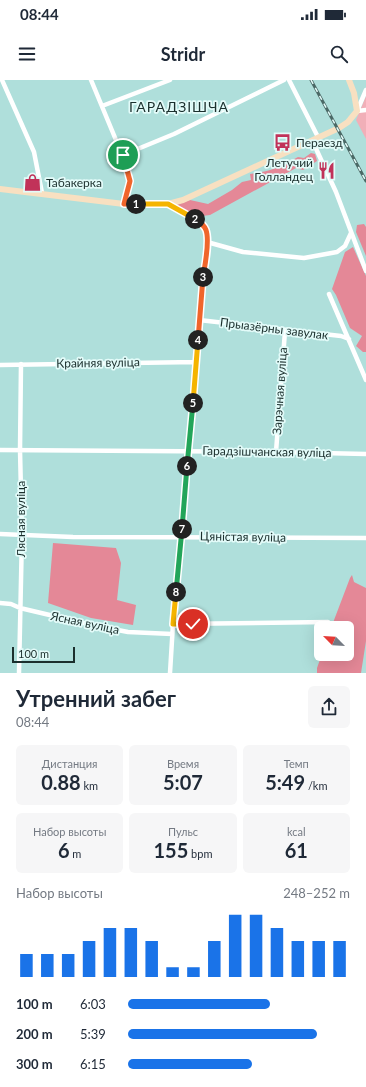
<!DOCTYPE html>
<html lang="ru">
<meta charset="utf-8">
<style>
:root{--surface:#fff;--page:#f6f6f7;--text:#1f2937;--muted:#747a83;--accent:#1a73e8}
body{margin:0;font-family:Lato,sans-serif;background:var(--page);color:var(--text);height:100vh;display:flex;flex-direction:column;font-size:15px;white-space:nowrap}
*{box-sizing:border-box;margin:0}
p{font-size:13px;color:var(--muted)}
.icon{flex:none;width:22px;height:22px;fill:none;stroke:currentColor;stroke-width:2;stroke-linecap:round;stroke-linejoin:round}
.map{position:relative;height:593px;overflow:hidden}
.details{display:flex;flex-direction:column;background:var(--surface);flex:1}
.details>*{flex:none}
.needle{width:26px;rotate:294deg}
.buttons{position:absolute;left:314px;top:541px;display:grid;gap:8px}
.buttons a{display:grid;place-items:center;width:40px;height:40px;border-radius:6px;background:var(--surface);box-shadow:0 4px 16px #0002;font-size:20px}
.scale{position:absolute;left:12px;bottom:10px;width:63px;box-sizing:border-box;padding-left:4px;border:2px solid #1b2f2d;border-top:0;font-size:11px;line-height:14px;white-space:nowrap;color:#1b2f2d;-webkit-text-stroke:3px #e3fbf9;paint-order:stroke}
.pin{position:absolute;display:grid;place-items:center;width:34px;height:34px;color:#fff;margin:-17px;border:2px solid #fff;border-radius:50%;box-shadow:0 1px 4px #0007}
.km{position:absolute;width:20px;height:20px;margin:-10px;border-radius:50%;background:#222;color:#fff;font-size:11px;line-height:20px;text-align:center}
.round{display:grid;place-items:center;flex:none;width:42px;height:42px;border-radius:6px;background:var(--page)}
.head{display:flex;align-items:center;justify-content:space-between;height:68px;padding:0 16px}
h1{font-size:22px;font-weight:700;line-height:30px}
.stats{display:grid;grid-template-columns:repeat(3,1fr);gap:6px;height:68px;padding:4px 16px}
.stats div{display:grid;align-content:center;border-radius:6px;background:var(--page);text-align:center}
.stats b{font-size:20px;font-weight:700}
.stats small{font-size:11px;font-weight:400}
.stats p{font-size:11px}
.chart{height:112px;padding:8px 16px}
.chart p{display:flex;justify-content:space-between}
.chart svg{width:100%;height:72px;margin-top:4px;stroke:var(--accent);stroke-width:6}
ul{padding:0 16px;list-style:none;font-size:13px}
li{display:grid;grid-template-columns:64px 48px 1fr;align-items:center;height:30px}
li i{height:10px;border-radius:5px;background:var(--accent)}
.status{display:flex;justify-content:space-between;align-items:center;height:28px;padding:0 20px;background:var(--surface);direction:ltr}
.status svg{height:11px;fill:currentColor}
header{display:flex;justify-content:space-between;align-items:center;height:52px;padding:0 16px;background:var(--surface);font-size:18px;font-weight:700}
.map>svg:first-child{display:block}
</style>
<div class="status"><b>08:44</b><svg viewBox="0 0 49 12"><path d="M0 12V9h3v3zM5 12V6h3v6zM10 12V3h3v9zM15 12V0h3v12zM26 1h20v11H26zM47 4h2v5h-2z"/></svg></div>
<header><svg class="icon" aria-label="menu" viewBox="0 0 24 24"><path d="M4 6h16M4 12h16M4 18h16"/></svg>Stridr<svg class="icon" aria-label="search" viewBox="0 0 24 24"><circle cx="10" cy="10" r="6"/><path d="M15 15l6 6"/></svg></header>
<div class="map">
<svg width="366" height="593" viewBox="0 0 366 593">
<rect width="100%" height="100%" fill="#afdfdb"/>
<path fill="#f1afb8" d="M366 16V59L356 40Z"/>
<path fill="#e48897" d="M311 73 315 74 317 81 303 90 296 88 210 135 202 136 199 133 194 132 192 134 176 125 190 120 208 124 232 110 242 102 251 100 250 94C272 91 280 87 298 77L304 78Z
M364 144 366 147V176L356 152 357 145Z
M353 167 366 196V272H363L356 266 362 256 350 248 336 215 332 209 345 172Z
M53 463 116 468 121 483 117 520 136 525 133 545 91 538 48 523Z
M352 495 354 502 366 508V561L361 593H317V588L322 574H347V548H331L350 498Z"/>
<g fill="none" stroke-linecap="round" stroke-linejoin="round">
<path stroke="#fff" stroke-width="4.5" d="M2 0 34 72 42 113
M91 0 128 89 130 101 124 124
M289 0 318 57
M366 10 357 31 366 30
M102 26 170 0
M312 60 336 112 366 191
M123 75 174 54 284 0
M168 124C183 132 205 138 207 157L173 544 170 593
M207 162 243 172 304 178 337 172 345 166 351 153
M329 214 366 300
M199 240 341 256 349 259
M0 285 196 282
M0 370 276 372 366 374
M276 372 285 251
M0 454 73 457 366 458
M0 523 11 524 20 528 92 545 128 552 172 554
M173 544 328 542
M19 593 22 454 20 370 21 284"/>
<path stroke="#f8e0c1" stroke-width="6" d="M0 109 124 124H168L183 120 339 48 348 42 357 31 354 13 349 0"/>
<defs>
<path id="rail" d="M311 0 366 101"/>
</defs>
<use href="#rail" stroke="#4b6966" stroke-width="3"/>
<use href="#rail" stroke="#e3fbf9" stroke-width="1.5" stroke-dasharray="4.5" stroke-linecap="butt"/>
</g>
<g fill="none" stroke-linecap="round" stroke-linejoin="round">
<defs>
<path id="split-1" d="M123 75 130 101 124 124H136"/>
<path id="split-2" d="M136 124H168L195 139"/>
<path id="split-3" d="M195 139C200 142 204 145 206 150 210 161 205 185 203 197"/>
<path id="split-4" d="M198 260 203 197"/>
<path id="split-5" d="M193 323 198 260"/>
<path id="split-6" d="M187 386 193 323"/>
<path id="split-7" d="M182 449 187 386"/>
<path id="split-8" d="M176 512 182 449"/>
<path id="split-9" d="M176 512 173 544H193"/>
</defs>
<use href="#split-1" stroke="#fff" stroke-width="8"/>
<use href="#split-2" stroke="#fff" stroke-width="8"/>
<use href="#split-3" stroke="#fff" stroke-width="8"/>
<use href="#split-4" stroke="#fff" stroke-width="8"/>
<use href="#split-5" stroke="#fff" stroke-width="8"/>
<use href="#split-6" stroke="#fff" stroke-width="8"/>
<use href="#split-7" stroke="#fff" stroke-width="8"/>
<use href="#split-8" stroke="#fff" stroke-width="8"/>
<use href="#split-9" stroke="#fff" stroke-width="8"/>
<use href="#split-1" stroke="#f0652b" stroke-width="5"/>
<use href="#split-2" stroke="#f5b400" stroke-width="5"/>
<use href="#split-3" stroke="#f0652b" stroke-width="5"/>
<use href="#split-4" stroke="#f0652b" stroke-width="5"/>
<use href="#split-5" stroke="#f5b400" stroke-width="5"/>
<use href="#split-6" stroke="#22a559" stroke-width="5"/>
<use href="#split-7" stroke="#22a559" stroke-width="5"/>
<use href="#split-8" stroke="#22a559" stroke-width="5"/>
<use href="#split-9" stroke="#f5b400" stroke-width="5"/>
</g>
<defs>
<symbol id="bus-bare" viewBox="-9 -9 18 18"><path d="M-5-6H5V4H4V6H2V4H-2V6H-4V4H-5ZM-3.5-4V0h7V-4ZM-3.5 1.2v1.5H-2V1.2ZM2 1.2v1.5H3.5V1.2Z" fill="#c13259" stroke="#e3fbf9" stroke-width="2.5" paint-order="stroke"/></symbol>
<symbol id="restaurant-bare" viewBox="-9 -9 18 18"><path d="M-5-6h1v4h1v-4h1v4h1v-4h1v5L-1.5 .5V6h-2V.5L-5-1ZM5-6V6H3V1.5H1.5Q1.5-4 5-6Z" fill="#c13259" stroke="#e3fbf9" stroke-width="2.5" paint-order="stroke"/></symbol>
<symbol id="shop-bare" viewBox="-9 -9 18 18"><path d="M-5-2.5h2.3a2.7 3.5 0 0 1 5.4 0H5L5.5 6h-11ZM-1.5-2.5h3a1.5 2.3 0 0 0-3 0Z" fill="#c13259" stroke="#e3fbf9" stroke-width="2.5" paint-order="stroke"/></symbol>
</defs>
<g fill-rule="evenodd">
<use href="#bus-bare" x="270" y="50" width="25" height="25"/>
<use href="#restaurant-bare" x="314" y="78" width="25" height="25"/>
<use href="#shop-bare" x="20" y="90" width="25" height="25"/>
</g>
<g text-anchor="middle" stroke-width="3.5" stroke-linejoin="round" paint-order="stroke">
<g font-size="12" fill="#1b2f2d" stroke="#e3fbf9" text-anchor="start">
<text x="296" y="67">Пераезд</text>
<text x="313" y="87" text-anchor="end">Летучий<tspan x="313" dy="14">Голландец</tspan></text>
<text x="46" y="107">Табакерка</text>
</g>
<g font-size="12" fill="#1b2f2d" stroke="#e3fbf9">
<text transform="translate(274 249) rotate(7)" y="4">Прыазёрны завулак</text>
<text transform="translate(98 283) rotate(-1)" y="4">Крайняя вуліца</text>
<text transform="translate(280 311) rotate(-86)" y="4">Зарэчная вуліца</text>
<text transform="translate(267 372) rotate(1)" y="4">Гарадзішчанская вуліца</text>
<text transform="translate(21 439) rotate(-90)" y="4">Лясная вуліца</text>
<text transform="translate(243 457) rotate(1)" y="4">Цяністая вуліца</text>
<text transform="translate(85 543) rotate(12)" y="4">Ясная вуліца</text>
</g>
<g font-size="14" letter-spacing="1" fill="#1b2f2d" stroke="#e3fbf9">
<text x="179" y="32">ГАРАДЗІШЧА</text>
</g>
</g>
</svg>
<div class="buttons">
<a><svg class="needle" viewBox="-14 -14 28 28"><path d="M0-13l5 13h-10z" fill="#e53935"/><path d="M0 13l5-13h-10z" fill="#747a83"/></svg></a>
</div>
<div class="scale">100 m</div>
<div class="pin" style="left:123px;top:75px;background:#1e9e55"><svg class="icon" aria-label="arrive" viewBox="0 0 24 24"><path d="M6 21V4h12l-3 4 3 4H6"/></svg></div>
<div class="pin" style="left:193px;top:544px;background:#d93025"><svg class="icon" aria-label="check" viewBox="0 0 24 24"><path d="M5 12l5 5 9-10"/></svg></div>
<b class="km" style="left:136px;top:124px">1</b>
<b class="km" style="left:195px;top:139px">2</b>
<b class="km" style="left:203px;top:197px">3</b>
<b class="km" style="left:198px;top:260px">4</b>
<b class="km" style="left:193px;top:323px">5</b>
<b class="km" style="left:187px;top:386px">6</b>
<b class="km" style="left:182px;top:449px">7</b>
<b class="km" style="left:176px;top:512px">8</b>
</div>
<section class="details">
<div class="head"><div><h1>Утренний забег</h1><p>08:44</p></div><a class="round"><svg class="icon" aria-label="share" viewBox="0 0 24 24"><path d="M12 15V3M7 8l5-5 5 5M5 13v7h14v-7"/></svg></a></div>
<div class="stats">
<div><p>Дистанция</p><b>0.88<small> km</small></b></div>
<div><p>Время</p><b>5:07</b></div>
<div><p>Темп</p><b>5:49<small> /km</small></b></div>
</div>
<div class="stats">
<div><p>Набор высоты</p><b>6<small> m</small></b></div>
<div><p>Пульс</p><b>155<small> bpm</small></b></div>
<div><p>kcal</p><b>61</b></div>
</div>
<div class="chart"><p><span>Набор высоты</span>248–252 m</p>
<svg viewBox="0 0 160 44" preserveAspectRatio="none"><path d="M5 44V30M15 44V30M25 44V30M35 44V22M45 44V14M55 44V14M65 44V22M75 44V38M85 44V38M95 44V22M105 44V6M115 44V6M125 44V14M135 44V22M145 44V22M155 44V22"/></svg>
</div>
<ul>
<li><b>100 m</b>6:03<i style="width:64%"></i></li>
<li><b>200 m</b>5:39<i style="width:85%"></i></li>
<li><b>300 m</b>6:15<i style="width:56%"></i></li>
</ul>
</section>
